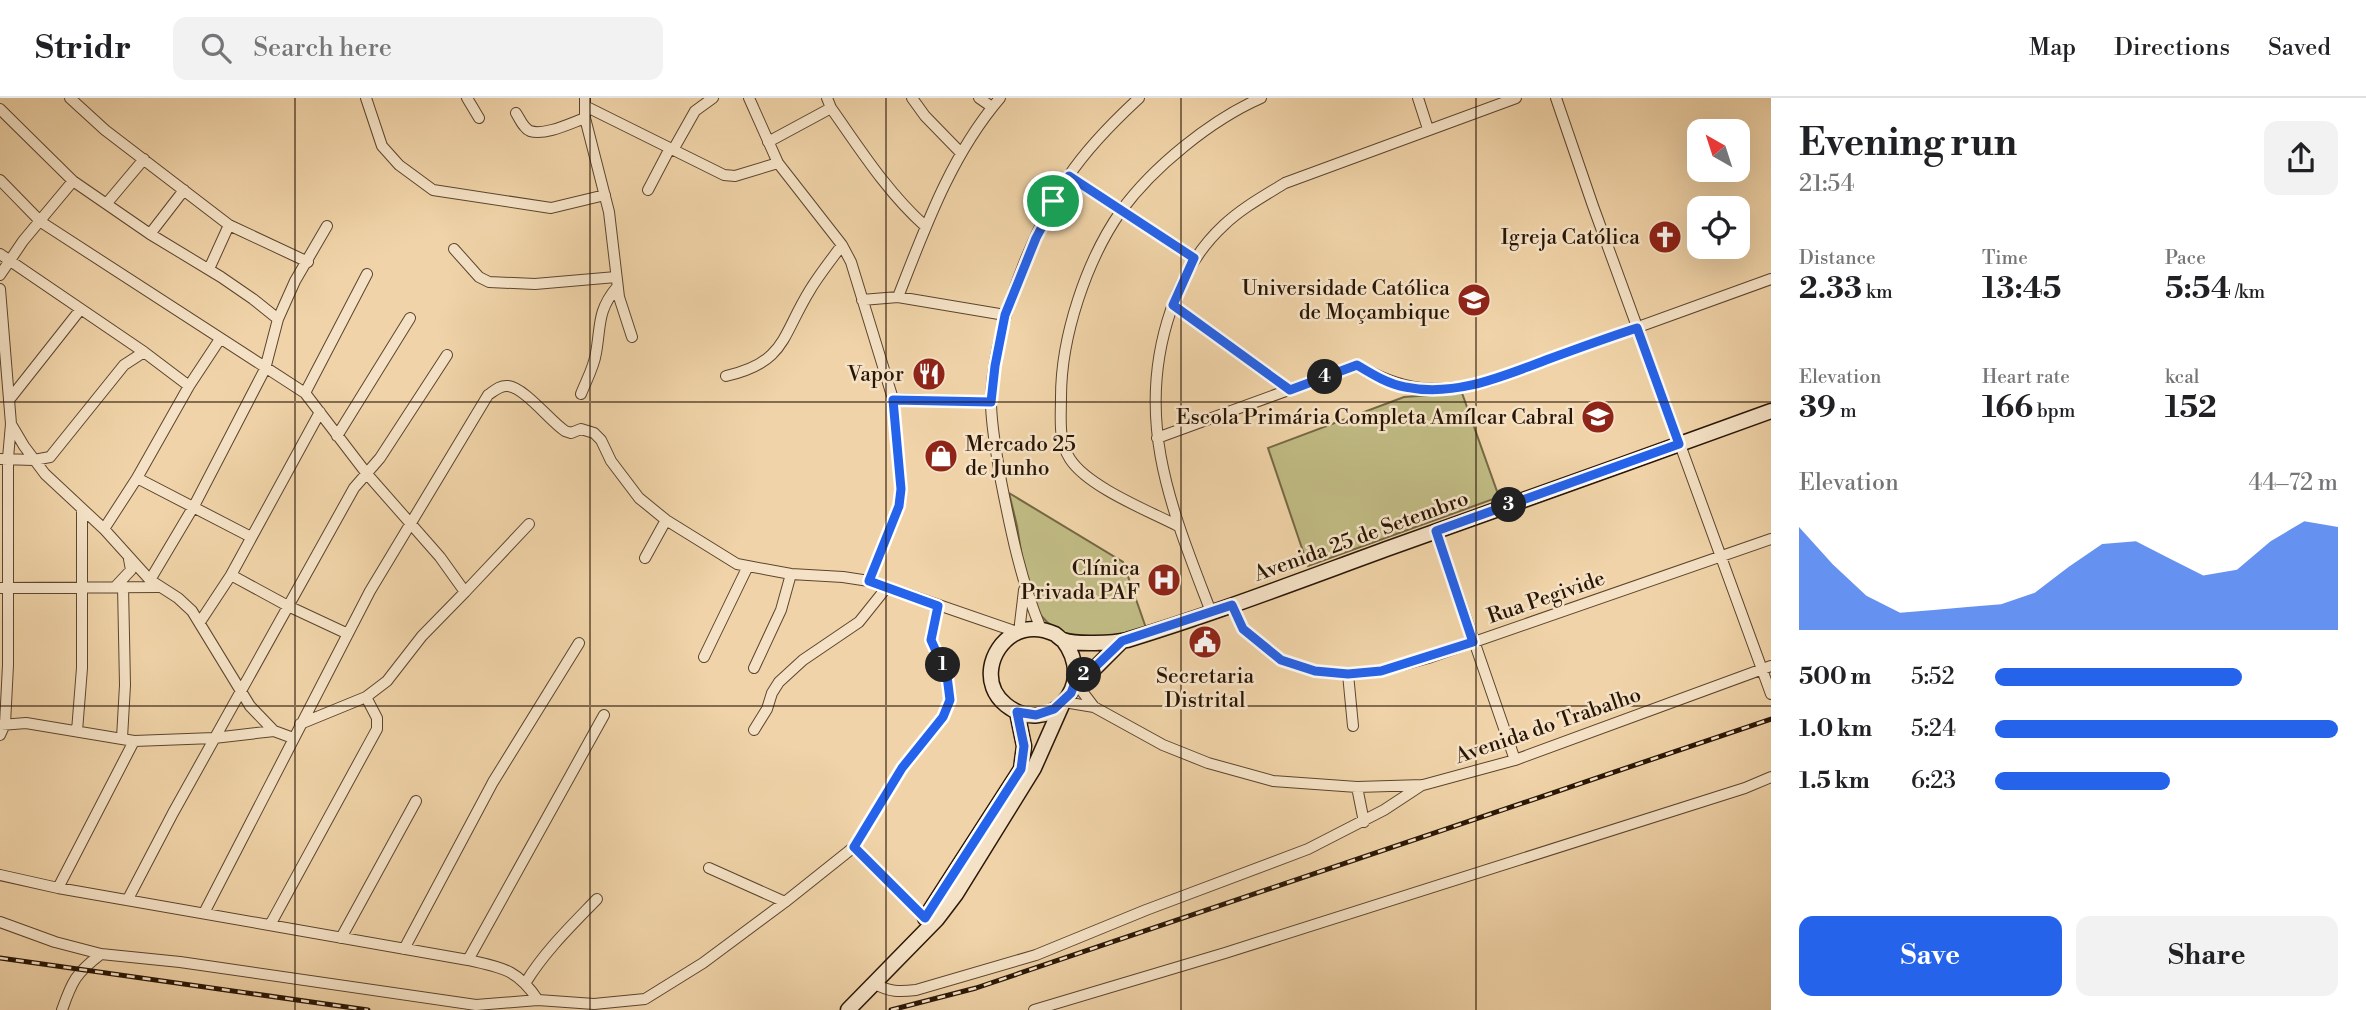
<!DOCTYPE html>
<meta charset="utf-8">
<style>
:root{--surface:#fff;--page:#f2f2f2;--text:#202124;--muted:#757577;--line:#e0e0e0;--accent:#2563eb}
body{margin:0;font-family:"Libre Bodoni",serif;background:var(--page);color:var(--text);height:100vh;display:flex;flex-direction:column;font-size:26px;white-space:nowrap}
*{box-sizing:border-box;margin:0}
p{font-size:23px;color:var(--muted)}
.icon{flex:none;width:38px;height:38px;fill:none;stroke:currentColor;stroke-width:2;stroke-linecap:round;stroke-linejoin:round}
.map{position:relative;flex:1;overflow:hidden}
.details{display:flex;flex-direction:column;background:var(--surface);width:595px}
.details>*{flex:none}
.needle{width:46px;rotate:321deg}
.tools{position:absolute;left:1687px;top:21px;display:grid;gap:14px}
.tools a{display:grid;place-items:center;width:63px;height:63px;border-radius:14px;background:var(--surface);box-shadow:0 7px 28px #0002;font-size:35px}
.pin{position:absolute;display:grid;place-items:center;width:60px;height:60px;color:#fff;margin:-30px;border:4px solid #fff;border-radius:50%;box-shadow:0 2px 7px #0007}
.km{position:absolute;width:35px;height:35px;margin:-18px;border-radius:50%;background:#222;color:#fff;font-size:19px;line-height:35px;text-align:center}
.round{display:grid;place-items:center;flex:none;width:74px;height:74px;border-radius:14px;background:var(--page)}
.summary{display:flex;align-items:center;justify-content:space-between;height:119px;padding:0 28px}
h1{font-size:38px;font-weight:700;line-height:52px}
.stats{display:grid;grid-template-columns:repeat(3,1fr);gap:10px;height:119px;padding:7px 28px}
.stats div{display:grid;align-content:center}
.stats b{font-size:30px;font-weight:700}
.stats small{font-size:19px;font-weight:400}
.stats p{font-size:19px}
.chart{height:196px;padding:14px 28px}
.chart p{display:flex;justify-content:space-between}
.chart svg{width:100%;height:126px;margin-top:7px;fill:var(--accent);opacity:.7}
.primary-button{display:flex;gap:14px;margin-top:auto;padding:14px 28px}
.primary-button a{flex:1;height:80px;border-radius:14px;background:var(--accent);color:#fff;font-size:28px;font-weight:700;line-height:80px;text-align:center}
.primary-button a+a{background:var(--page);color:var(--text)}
ul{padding:0 28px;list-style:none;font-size:23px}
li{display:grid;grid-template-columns:112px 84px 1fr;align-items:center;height:52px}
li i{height:18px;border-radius:9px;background:var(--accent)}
header{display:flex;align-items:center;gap:42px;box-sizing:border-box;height:98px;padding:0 35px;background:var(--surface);border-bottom:2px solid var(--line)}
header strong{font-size:33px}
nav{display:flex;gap:38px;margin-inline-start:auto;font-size:24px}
.search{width:490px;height:63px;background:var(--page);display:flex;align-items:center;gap:18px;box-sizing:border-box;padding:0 24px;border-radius:14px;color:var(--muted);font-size:26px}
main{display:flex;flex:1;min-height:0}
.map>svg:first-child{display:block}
</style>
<header>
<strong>Stridr</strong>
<div class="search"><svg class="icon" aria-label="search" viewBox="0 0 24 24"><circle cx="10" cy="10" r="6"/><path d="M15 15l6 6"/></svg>Search here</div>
<nav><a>Map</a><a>Directions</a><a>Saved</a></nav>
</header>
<main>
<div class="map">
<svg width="1771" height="912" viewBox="0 0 1771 912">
<rect width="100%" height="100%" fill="#f0d3a8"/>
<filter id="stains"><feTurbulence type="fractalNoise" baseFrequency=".00286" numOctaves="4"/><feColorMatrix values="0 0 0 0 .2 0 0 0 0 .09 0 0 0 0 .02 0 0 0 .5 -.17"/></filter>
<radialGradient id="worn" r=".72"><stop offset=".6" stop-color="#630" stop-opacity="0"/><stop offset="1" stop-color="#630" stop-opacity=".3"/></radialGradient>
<path fill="#c0ba83" stroke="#746844" stroke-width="2" d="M1462 295 1499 399 1308 468 1268 350 1404 299Z
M1009 395 1123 464 1146 530 1100 543 1066 537 1047 524 1033 509 1028 498 1017 428Z"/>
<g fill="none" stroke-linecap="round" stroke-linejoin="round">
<defs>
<path id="street" d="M70 0 105 32 229 127 308 164
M366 0 382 48 399 67 433 92 551 110 605 97
M467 0 479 20
M585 0V20L609 114 619 199 632 239
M749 0 778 65 842 147 851 164 893 301 991 304
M827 0 831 10C860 51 887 94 925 128
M912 0 925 18 961 55
M979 0 992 9
M1418 0 1428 31
M1556 0 1593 108 1771 596
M585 8 724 77 735 78 778 65
M0 11 73 83 150 136 221 179 253 201 278 221 265 271 194 408 150 482
M516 15C520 21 523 30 530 33 545 38 571 25 585 20
M768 44 831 10
M673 52 695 13 713 0
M1069 78 1194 160
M0 82 41 124 305 295 367 376 440 459 465 494 422 538 387 583 366 599 300 626
M648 92 670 50
M107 105 144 61
M150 136 184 92
M454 151 479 179 489 184 535 186 616 179
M0 156 144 254
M209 171 229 127
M0 177 23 143 73 83
M0 191 11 326 24 348 45 376 104 431 150 482 178 500 192 513 250 608 274 633 293 640
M898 199C925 130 951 57 1000 0
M862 202 898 199 1005 217
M1173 207 1291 292
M278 221 295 183 327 128
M726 278C786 264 781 239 810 192 819 177 831 162 842 147
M189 288 220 241
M305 295 367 176
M581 296C586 283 594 269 596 255 601 227 597 213 617 189
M9 302 80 212
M337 338 410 220
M1157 340 1357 267C1405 294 1435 296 1489 283L1771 181
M0 361 34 362 50 359 124 267 144 254 189 288 137 380 104 431
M137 380 251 439
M1178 428C1149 413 1088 389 1070 361 1058 343 1061 320 1061 299 1061 239 1086 163 1121 113 1153 69 1211 22 1261 0
M1436 433 1515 662
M645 460 666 422
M231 477 288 508 348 536
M869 483 899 408 901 391 893 301
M116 488 131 472 129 461
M1 490 158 489
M465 494 529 426
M1232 507 1243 531 1281 562 1315 573 1348 576 1381 573 1428 560 1771 441
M1211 514C1172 412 1133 322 1171 212 1182 179 1198 151 1224 127 1242 110 1264 98 1285 85L1516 0
M200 524 231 477 320 314
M1041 531C1021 483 1011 434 1001 383 997 357 991 330 991 303 992 236 1031 135 1068 79 1088 49 1113 24 1139 0
M1019 534 1024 492
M704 559 748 468
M754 570 781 512 791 476
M1348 576 1353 628
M1075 584 1094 609
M1064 604 1094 609 1163 647 1208 665 1273 683 1357 689 1423 687 1515 662 1771 568
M1 627 26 625 134 643 214 640 274 633
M754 632 767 611 772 595 779 584 803 562 859 524 887 489
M77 633 82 570V412
M0 637 5 626 8 567V360L11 326
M122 640 125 587 123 488
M1357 689 1364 724
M854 749 925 820
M709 770 785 804
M0 777 58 790 468 862C503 870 517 871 538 902L594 906 645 901 703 865 785 804 854 749 902 670 943 619 950 602 947 578 931 542 938 508
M58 790 134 643
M128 801 173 715 354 390 380 360 447 257
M204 815 370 493 488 297C494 293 500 287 508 288 525 290 550 323 565 333L571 335 581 331 594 335 601 342 611 363 639 400 666 422 737 466 791 476 843 479 869 483 1017 534
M0 824 55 844 101 856 180 864 476 907 538 902
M270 827 377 631V620L366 599
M341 840 416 703
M404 851 493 684 579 545
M468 862 604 617
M526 884C545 853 571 828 597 801
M875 886C890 894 899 894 916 892L1036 857 1146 812 1308 751 1384 712 1422 687
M62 912C72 883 76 875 101 856
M1034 912 1225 855 1745 690 1771 679"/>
<path id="secondary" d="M1063 542C1099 589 1047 640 1006 607 981 587 989 551 1014 536 1027 529 1042 530 1055 536 1058 538 1060 541 1063 542 1076 547 1114 545 1127 542 1216 515 1304 481 1392 449 1518 404 1645 359 1771 313
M1076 582 1094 571 1122 543
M925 820 1021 671 1024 648 1017 614
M848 912 937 821 956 796 1034 670 1062 607"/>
</defs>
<use href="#street" stroke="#5b452e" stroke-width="12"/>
<use href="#secondary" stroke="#291606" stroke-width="17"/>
<use href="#street" stroke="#f5e2c6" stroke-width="10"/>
<use href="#secondary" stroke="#f5e2c6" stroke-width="14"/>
<defs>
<path id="rail" d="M0 860 368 912
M891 912 976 890 1771 621"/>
</defs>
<use href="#rail" stroke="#291606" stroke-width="5"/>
<use href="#rail" stroke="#f5e2c6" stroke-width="2.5" stroke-dasharray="8" stroke-linecap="butt"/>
</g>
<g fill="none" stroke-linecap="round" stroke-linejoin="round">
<defs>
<path id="route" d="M1069 78 1194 160 1173 207 1290 292 1357 267C1372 276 1388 286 1405 289 1455 299 1501 279 1546 262 1576 251 1606 240 1637 230L1679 346 1436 433 1473 544 1381 573 1348 576 1315 573 1281 562 1243 531 1232 507 1122 543 1094 570 1076 582 1071 595 1054 611 1036 617 1017 614 1024 648 1021 671 925 820 854 749 902 670 943 619 950 602 947 578 931 542 938 508 869 483 899 408 901 391 893 302 991 304 995 268 1005 217 1036 140Z"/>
</defs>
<use href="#route" stroke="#fff" stroke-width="14"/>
<use href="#route" stroke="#2563eb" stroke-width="9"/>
</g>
<path fill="none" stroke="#291606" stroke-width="2" stroke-opacity="0.55" d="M295 0V912M590 0V912M886 0V912M1181 0V912M1476 0V912M0 304H1771M0 608H1771"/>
<defs>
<symbol id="church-disc" viewBox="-11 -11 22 22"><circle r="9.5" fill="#8f2418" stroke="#f5e2c6"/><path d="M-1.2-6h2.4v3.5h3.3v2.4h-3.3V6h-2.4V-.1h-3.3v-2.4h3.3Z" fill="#fff"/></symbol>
<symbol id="university-disc" viewBox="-11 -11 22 22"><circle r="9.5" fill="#8f2418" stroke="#f5e2c6"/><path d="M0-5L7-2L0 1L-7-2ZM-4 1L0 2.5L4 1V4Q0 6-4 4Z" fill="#fff"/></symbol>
<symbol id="restaurant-disc" viewBox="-11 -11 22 22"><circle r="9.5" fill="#8f2418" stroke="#f5e2c6"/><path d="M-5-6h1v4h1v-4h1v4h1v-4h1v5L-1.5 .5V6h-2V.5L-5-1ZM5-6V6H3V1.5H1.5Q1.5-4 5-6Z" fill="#fff"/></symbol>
<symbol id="school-disc" viewBox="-11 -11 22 22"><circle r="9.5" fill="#8f2418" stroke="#f5e2c6"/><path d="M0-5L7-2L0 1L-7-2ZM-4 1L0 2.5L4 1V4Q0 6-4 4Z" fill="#fff"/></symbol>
<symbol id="shop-disc" viewBox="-11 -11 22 22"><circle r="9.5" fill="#8f2418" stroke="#f5e2c6"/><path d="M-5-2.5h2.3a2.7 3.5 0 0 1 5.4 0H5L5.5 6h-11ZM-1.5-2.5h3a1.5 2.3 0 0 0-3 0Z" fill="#fff"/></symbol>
<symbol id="hospital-disc" viewBox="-11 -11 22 22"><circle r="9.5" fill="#8f2418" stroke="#f5e2c6"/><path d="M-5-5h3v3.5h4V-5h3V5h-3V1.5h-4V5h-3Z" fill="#fff"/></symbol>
<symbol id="civic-disc" viewBox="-11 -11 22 22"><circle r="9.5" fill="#8f2418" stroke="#f5e2c6"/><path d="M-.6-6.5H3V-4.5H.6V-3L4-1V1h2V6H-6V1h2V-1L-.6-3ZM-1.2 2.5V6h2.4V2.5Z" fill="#fff"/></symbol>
</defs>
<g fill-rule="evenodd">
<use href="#church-disc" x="1646" y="120" width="38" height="38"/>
<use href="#university-disc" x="1455" y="183" width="38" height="38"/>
<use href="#restaurant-disc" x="910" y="257" width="38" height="38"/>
<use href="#school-disc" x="1579" y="300" width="38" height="38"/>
<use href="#shop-disc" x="922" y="339" width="38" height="38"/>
<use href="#hospital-disc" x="1145" y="463" width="38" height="38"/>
<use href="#civic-disc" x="1186" y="525" width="38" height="38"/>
</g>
<g text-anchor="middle" stroke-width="5" stroke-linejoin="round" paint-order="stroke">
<g font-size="21" fill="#291606" stroke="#f5e2c6" text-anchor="end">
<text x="1640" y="146">Igreja Católica</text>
<text x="1450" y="197">Universidade Católica<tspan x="1450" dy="24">de Moçambique</tspan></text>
<text x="904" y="283">Vapor</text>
<text x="1574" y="326">Escola Primária Completa Amílcar Cabral</text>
<text x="965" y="353" text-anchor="start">Mercado 25<tspan x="965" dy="24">de Junho</tspan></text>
<text x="1140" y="477">Clínica<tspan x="1140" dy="24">Privada PAF</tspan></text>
<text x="1205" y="585" text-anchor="middle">Secretaria<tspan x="1205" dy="24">Distrital</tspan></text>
</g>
<g font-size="21" fill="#291606" stroke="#f5e2c6">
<text transform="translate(1361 438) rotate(-20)" y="7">Avenida 25 de Setembro</text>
<text transform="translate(1546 499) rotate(-19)" y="7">Rua Pegivide</text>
<text transform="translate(1548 627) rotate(-19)" y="7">Avenida do Trabalho</text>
</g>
</g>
<rect width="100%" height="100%" filter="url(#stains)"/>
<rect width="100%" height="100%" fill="url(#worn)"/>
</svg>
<div class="tools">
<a><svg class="needle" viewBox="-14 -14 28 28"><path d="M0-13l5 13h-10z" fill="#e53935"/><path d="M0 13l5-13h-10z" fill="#757577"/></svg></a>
<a><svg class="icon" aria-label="locate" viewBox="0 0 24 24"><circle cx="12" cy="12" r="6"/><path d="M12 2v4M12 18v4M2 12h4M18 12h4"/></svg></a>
</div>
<div class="pin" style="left:1053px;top:103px;background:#1e9e55"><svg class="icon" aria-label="arrive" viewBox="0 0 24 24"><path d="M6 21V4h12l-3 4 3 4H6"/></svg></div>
<b class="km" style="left:943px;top:567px">1</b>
<b class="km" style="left:1084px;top:577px">2</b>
<b class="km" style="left:1509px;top:407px">3</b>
<b class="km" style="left:1325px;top:279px">4</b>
</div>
<section class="details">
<div class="summary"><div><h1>Evening run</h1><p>21:54</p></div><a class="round"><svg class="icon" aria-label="share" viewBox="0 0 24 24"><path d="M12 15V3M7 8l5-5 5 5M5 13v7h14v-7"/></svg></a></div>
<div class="stats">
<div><p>Distance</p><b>2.33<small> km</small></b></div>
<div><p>Time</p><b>13:45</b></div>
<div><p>Pace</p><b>5:54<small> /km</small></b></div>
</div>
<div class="stats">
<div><p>Elevation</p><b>39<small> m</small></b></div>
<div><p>Heart rate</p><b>166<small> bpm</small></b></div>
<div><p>kcal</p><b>152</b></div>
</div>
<div class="chart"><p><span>Elevation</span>44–72 m</p>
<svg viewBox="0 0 160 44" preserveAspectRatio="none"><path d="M0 44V8L10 21L20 32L30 38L40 37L50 36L60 35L70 31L80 22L90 14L100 13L110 19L120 25L130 23L140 13L150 6L160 8V44z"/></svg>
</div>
<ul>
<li><b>500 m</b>5:52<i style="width:72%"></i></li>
<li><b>1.0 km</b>5:24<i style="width:100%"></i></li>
<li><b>1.5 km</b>6:23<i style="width:51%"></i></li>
</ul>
<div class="primary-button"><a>Save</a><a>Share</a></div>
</section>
</main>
